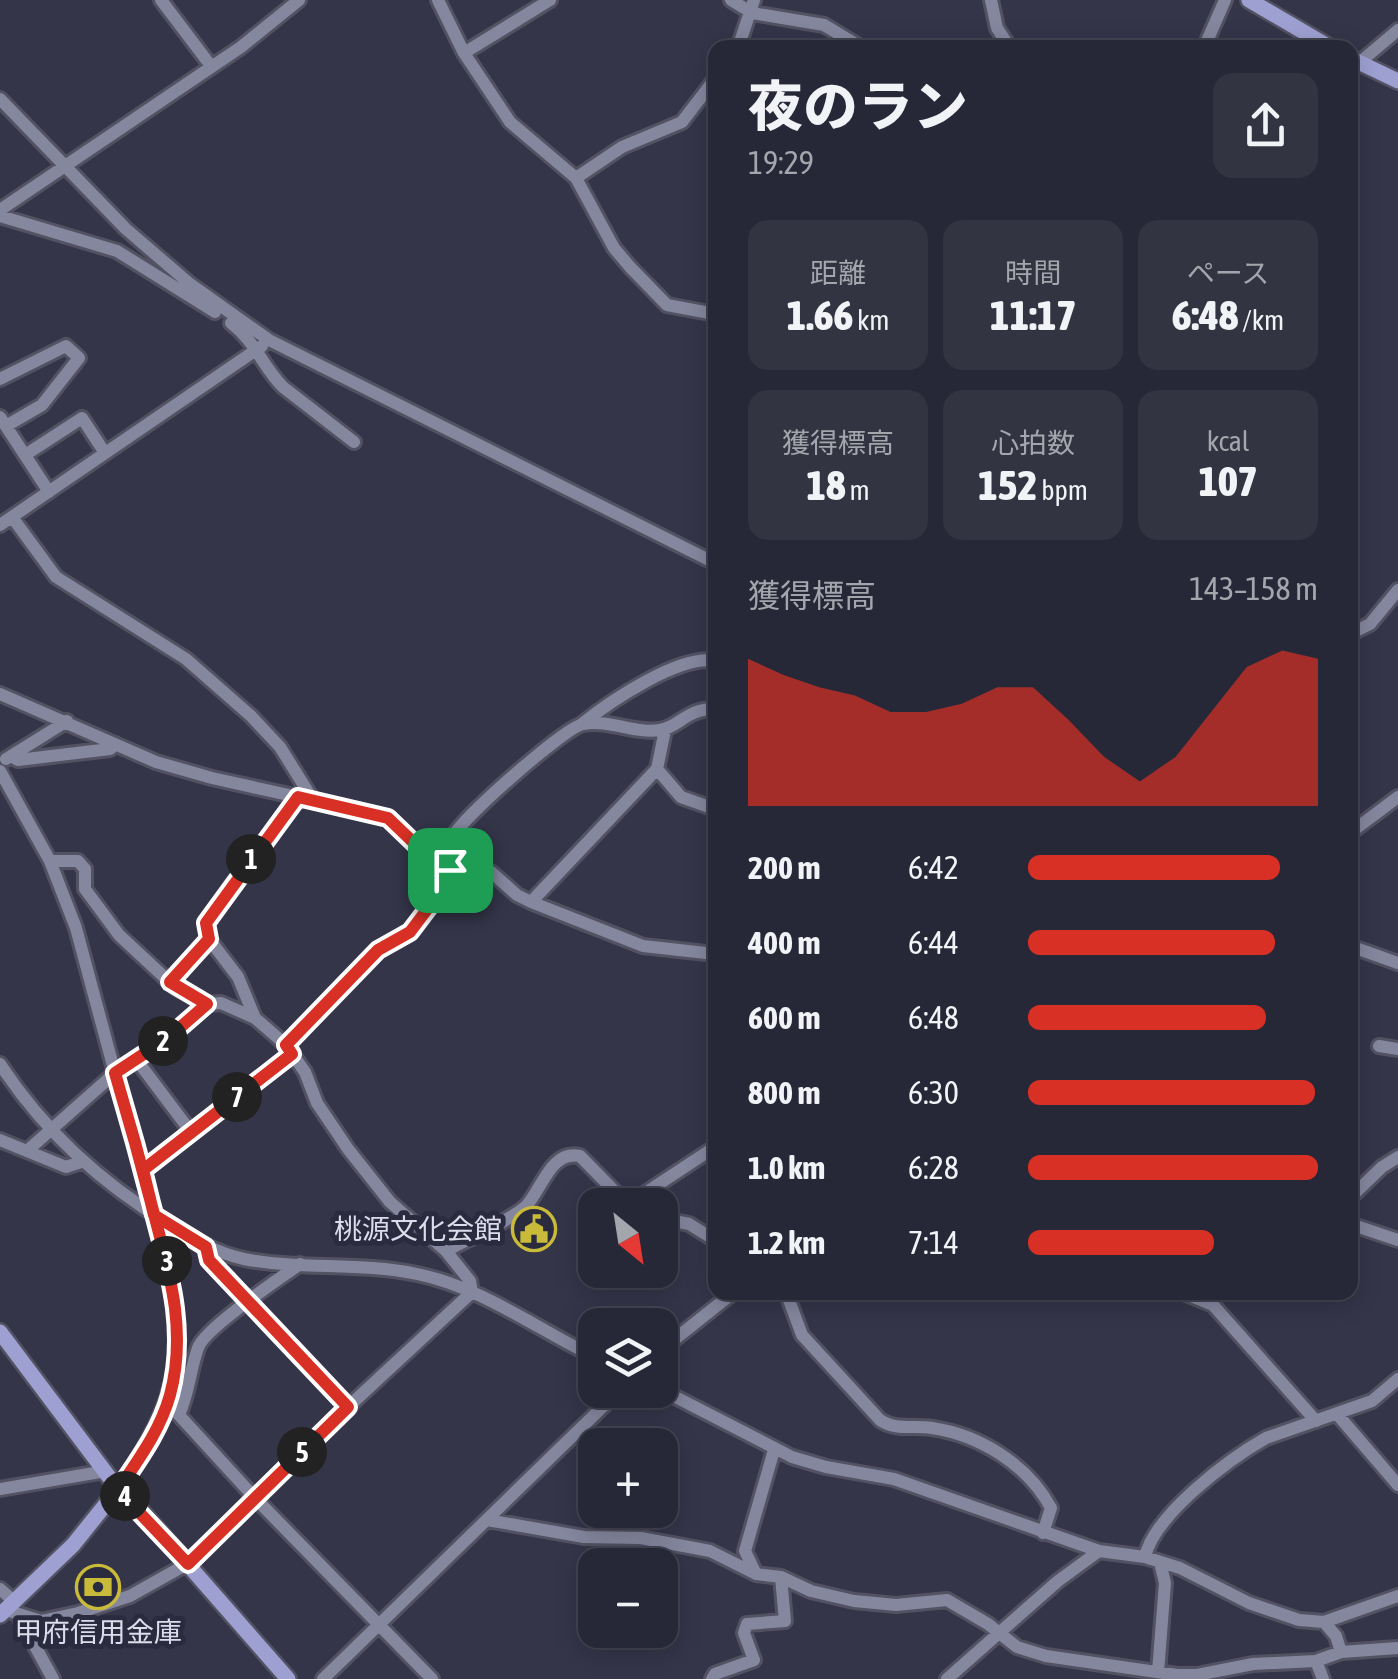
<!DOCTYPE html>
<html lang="ja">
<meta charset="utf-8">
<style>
:root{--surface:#272837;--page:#333442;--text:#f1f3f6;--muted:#a4a6ad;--line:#434452;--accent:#d93025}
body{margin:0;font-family:"Asap Condensed","Noto Sans JP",sans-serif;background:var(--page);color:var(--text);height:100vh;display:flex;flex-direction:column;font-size:38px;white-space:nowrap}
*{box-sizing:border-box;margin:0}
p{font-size:32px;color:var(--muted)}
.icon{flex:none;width:55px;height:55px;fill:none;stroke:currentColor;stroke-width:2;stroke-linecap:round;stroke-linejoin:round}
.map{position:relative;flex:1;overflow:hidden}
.side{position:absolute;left:708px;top:40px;width:650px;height:1260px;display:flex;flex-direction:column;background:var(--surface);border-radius:20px;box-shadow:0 5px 25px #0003,0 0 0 2px var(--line)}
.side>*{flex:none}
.needle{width:65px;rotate:150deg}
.tools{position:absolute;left:578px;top:1188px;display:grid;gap:20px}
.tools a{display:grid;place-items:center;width:100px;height:100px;border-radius:20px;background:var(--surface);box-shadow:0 5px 25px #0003,0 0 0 2px var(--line);font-size:50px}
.pin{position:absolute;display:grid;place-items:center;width:85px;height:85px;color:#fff;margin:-42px;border-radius:20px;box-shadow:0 5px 15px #0006}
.km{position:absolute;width:50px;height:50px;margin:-25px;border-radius:50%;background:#222;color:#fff;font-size:28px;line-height:50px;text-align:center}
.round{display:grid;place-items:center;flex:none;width:105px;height:105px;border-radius:20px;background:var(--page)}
.summary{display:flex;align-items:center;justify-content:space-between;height:170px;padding:0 40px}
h1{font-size:55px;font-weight:800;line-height:75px}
.metrics{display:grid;grid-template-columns:repeat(3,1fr);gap:15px;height:170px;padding:10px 40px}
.metrics div{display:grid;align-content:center;border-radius:20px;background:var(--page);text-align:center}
.metrics b{font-size:42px;font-weight:800}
.metrics small{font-size:28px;font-weight:400}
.metrics p{font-size:28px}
.chart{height:280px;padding:20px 40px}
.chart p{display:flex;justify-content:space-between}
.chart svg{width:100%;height:180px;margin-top:10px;fill:var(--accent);opacity:.7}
ul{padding:0 40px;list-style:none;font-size:32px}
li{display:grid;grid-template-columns:160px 120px 1fr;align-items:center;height:75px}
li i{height:25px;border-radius:12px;background:var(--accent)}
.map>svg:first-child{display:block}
</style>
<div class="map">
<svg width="1398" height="1679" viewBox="0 0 1398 1679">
<rect width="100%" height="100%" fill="#343549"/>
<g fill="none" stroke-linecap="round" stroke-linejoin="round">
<defs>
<path id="minor" d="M161 0 211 66
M438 0 464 53 510 122 576 178 614 248 630 267 667 305 715 314
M731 0 752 13 824 25 862 48
M991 0 997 28 1010 48
M738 48 754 0
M1204 48 1225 0
M464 53 550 0
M1359 63 1398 30
M0 99 126 229 190 284 269 340 715 563
M576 178 622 147 682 122 715 79
M0 210 241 47 299 0
M0 216 117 251 215 312
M231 323C255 341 263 367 283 387L354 442
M0 379 66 346 79 358 42 405 6 426
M0 417 49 492
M25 455 82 418 105 453
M12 517 56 577 186 659 251 716 280 747 313 800
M0 525 262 346
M1350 634 1370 624 1398 590
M0 694 156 762 212 778 388 817 440 868 491 872 517 895 531 902 643 946 715 954
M582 724C609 702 680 654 715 661
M11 756 18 760 110 749 115 745
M6 759 67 721
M657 769 681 797 715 809
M0 771 50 861 76 928 174 1293C186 1374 163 1424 118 1489
M1350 833 1398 797
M50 861H78L85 869V889L119 935 176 988 207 1004
M450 870C450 861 448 848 451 840 458 821 564 728 583 724 610 719 634 734 660 730 680 727 685 709 715 709
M531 902 657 769 665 730
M209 939 238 977 255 1018
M1350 946 1398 963
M171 983 209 939 206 923 298 797
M286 1045 378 950 410 932 457 871
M1379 1046 1398 1049
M136 1059 191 1132 292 1055
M0 1064C44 1131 99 1182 169 1224 193 1239 215 1253 244 1259 301 1270 360 1262 417 1274 481 1287 537 1329 595 1357
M0 1140 66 1167 81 1162
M28 1150 115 1073 168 1038 207 1004 221 1003 255 1018 286 1045 305 1072 317 1103 348 1149 390 1202 446 1251 470 1281 472 1292
M143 1170 191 1132
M1350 1198 1382 1167 1398 1157
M627 1205 715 1147
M660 1218 689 1224 715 1240
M1350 1224 1398 1240
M206 1247 209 1259 348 1407
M446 1251C465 1240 514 1219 527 1205 543 1187 551 1150 580 1156L628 1205
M786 1292 802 1335 880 1420C896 1431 914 1425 932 1428 980 1435 1028 1465 1051 1508L1043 1533
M1181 1292 1213 1305 1316 1421
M660 1351 734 1292
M660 1389 792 1457 826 1467 894 1479 1099 1551 1145 1557 1180 1568 1249 1603 1299 1620 1324 1622 1398 1596
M167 1402 255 1498 432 1679
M1337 1414 1398 1485
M179 1415C189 1393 190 1370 198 1348 204 1329 280 1278 300 1264
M0 1489 106 1471
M487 1520 584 1537 641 1538 710 1551 756 1574 781 1577 811 1591 854 1601 896 1605 947 1600 988 1624 1017 1647 1046 1656 1177 1675H1197L1253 1664 1316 1661 1341 1652 1398 1648
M1145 1557C1154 1515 1229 1459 1266 1438L1372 1401 1398 1379
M756 1574 745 1551 774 1450
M0 1589 8 1596
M6 1610 41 1621 78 1613 130 1596 187 1564 348 1407 472 1292
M18 1615 53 1679
M1324 1622 1336 1636 1341 1652
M1316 1661 1323 1679
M1158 1672 1165 1583 1160 1562
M323 1679 620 1390
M712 1679 715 1674 754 1660 744 1633 747 1624 785 1621 781 1577
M947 1679 1058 1581 1099 1551"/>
<path id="major" d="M1249 0 1331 48
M1350 58 1398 81
M0 1332 118 1489 135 1504 288 1679
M0 1615 73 1545 118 1489"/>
</defs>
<use href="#minor" stroke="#525263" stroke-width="18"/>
<use href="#major" stroke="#525263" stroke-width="20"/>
<use href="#minor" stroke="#85879f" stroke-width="12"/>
<use href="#major" stroke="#9ea0d2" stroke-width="15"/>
</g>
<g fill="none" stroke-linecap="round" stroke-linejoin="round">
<defs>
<path id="route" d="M450 870 440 868 388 818 298 797 206 923 209 939 170 982 207 1004 168 1038 115 1073C129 1120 142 1167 154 1214 170 1275 187 1332 170 1395 160 1431 138 1460 118 1490L188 1564 348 1407 209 1260 206 1247 154 1215 143 1170 292 1054 286 1045 378 950 410 932 457 870H450"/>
</defs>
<use href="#route" stroke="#fff" stroke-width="20"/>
<use href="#route" stroke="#d93025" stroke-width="12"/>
</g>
<defs>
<symbol id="civic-ring" viewBox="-11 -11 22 22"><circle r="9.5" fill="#2a2b3f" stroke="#c9ba3a" stroke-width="1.5"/><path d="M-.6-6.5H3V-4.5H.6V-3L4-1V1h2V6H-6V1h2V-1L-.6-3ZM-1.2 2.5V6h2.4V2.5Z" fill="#c9ba3a"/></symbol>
<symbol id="bank-ring" viewBox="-11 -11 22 22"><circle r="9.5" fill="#2a2b3f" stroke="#c9ba3a" stroke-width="1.5"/><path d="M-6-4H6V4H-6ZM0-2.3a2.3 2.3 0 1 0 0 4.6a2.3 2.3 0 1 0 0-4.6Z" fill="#c9ba3a"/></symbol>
</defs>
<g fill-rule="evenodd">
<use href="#civic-ring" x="509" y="1204" width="50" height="50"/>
<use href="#bank-ring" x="73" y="1562" width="50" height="50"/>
</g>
<g text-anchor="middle" stroke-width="10" stroke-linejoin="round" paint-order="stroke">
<g font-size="28" fill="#dcddea" stroke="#2a2b3f" text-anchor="end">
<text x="502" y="1239">桃源文化会館</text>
<text x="98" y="1642" text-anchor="middle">甲府信用金庫</text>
</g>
</g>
</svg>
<div class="tools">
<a><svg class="needle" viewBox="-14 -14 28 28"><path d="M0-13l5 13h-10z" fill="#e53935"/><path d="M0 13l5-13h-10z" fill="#a4a6ad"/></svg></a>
<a><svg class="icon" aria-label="layers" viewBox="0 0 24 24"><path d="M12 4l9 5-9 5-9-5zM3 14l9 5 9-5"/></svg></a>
<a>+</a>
<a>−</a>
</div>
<div class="pin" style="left:450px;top:870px;background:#1e9e55"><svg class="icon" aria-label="arrive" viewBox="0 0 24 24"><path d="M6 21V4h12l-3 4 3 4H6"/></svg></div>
<b class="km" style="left:251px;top:859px">1</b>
<b class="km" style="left:163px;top:1041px">2</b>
<b class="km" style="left:167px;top:1261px">3</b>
<b class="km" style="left:125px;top:1496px">4</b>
<b class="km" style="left:302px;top:1452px">5</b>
<b class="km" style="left:237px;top:1097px">7</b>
<section class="side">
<div class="summary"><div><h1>夜のラン</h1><p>19:29</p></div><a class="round"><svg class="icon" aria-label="share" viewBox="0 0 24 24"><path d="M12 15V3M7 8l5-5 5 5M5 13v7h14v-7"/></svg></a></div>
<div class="metrics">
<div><p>距離</p><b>1.66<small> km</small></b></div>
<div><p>時間</p><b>11:17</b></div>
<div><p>ペース</p><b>6:48<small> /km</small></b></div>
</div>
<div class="metrics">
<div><p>獲得標高</p><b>18<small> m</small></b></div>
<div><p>心拍数</p><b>152<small> bpm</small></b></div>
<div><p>kcal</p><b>107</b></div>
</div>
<div class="chart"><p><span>獲得標高</span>143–158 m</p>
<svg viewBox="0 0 160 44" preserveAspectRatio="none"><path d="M0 44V8L10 12L20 15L30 17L40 21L50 21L60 19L70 15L80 15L90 23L100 32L110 38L120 32L130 21L140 10L150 6L160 8V44z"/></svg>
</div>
<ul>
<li><b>200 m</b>6:42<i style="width:87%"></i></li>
<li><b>400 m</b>6:44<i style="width:85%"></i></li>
<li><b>600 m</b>6:48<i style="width:82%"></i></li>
<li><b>800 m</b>6:30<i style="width:99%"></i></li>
<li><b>1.0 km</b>6:28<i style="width:100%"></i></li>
<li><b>1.2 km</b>7:14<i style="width:64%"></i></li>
</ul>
</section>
</div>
